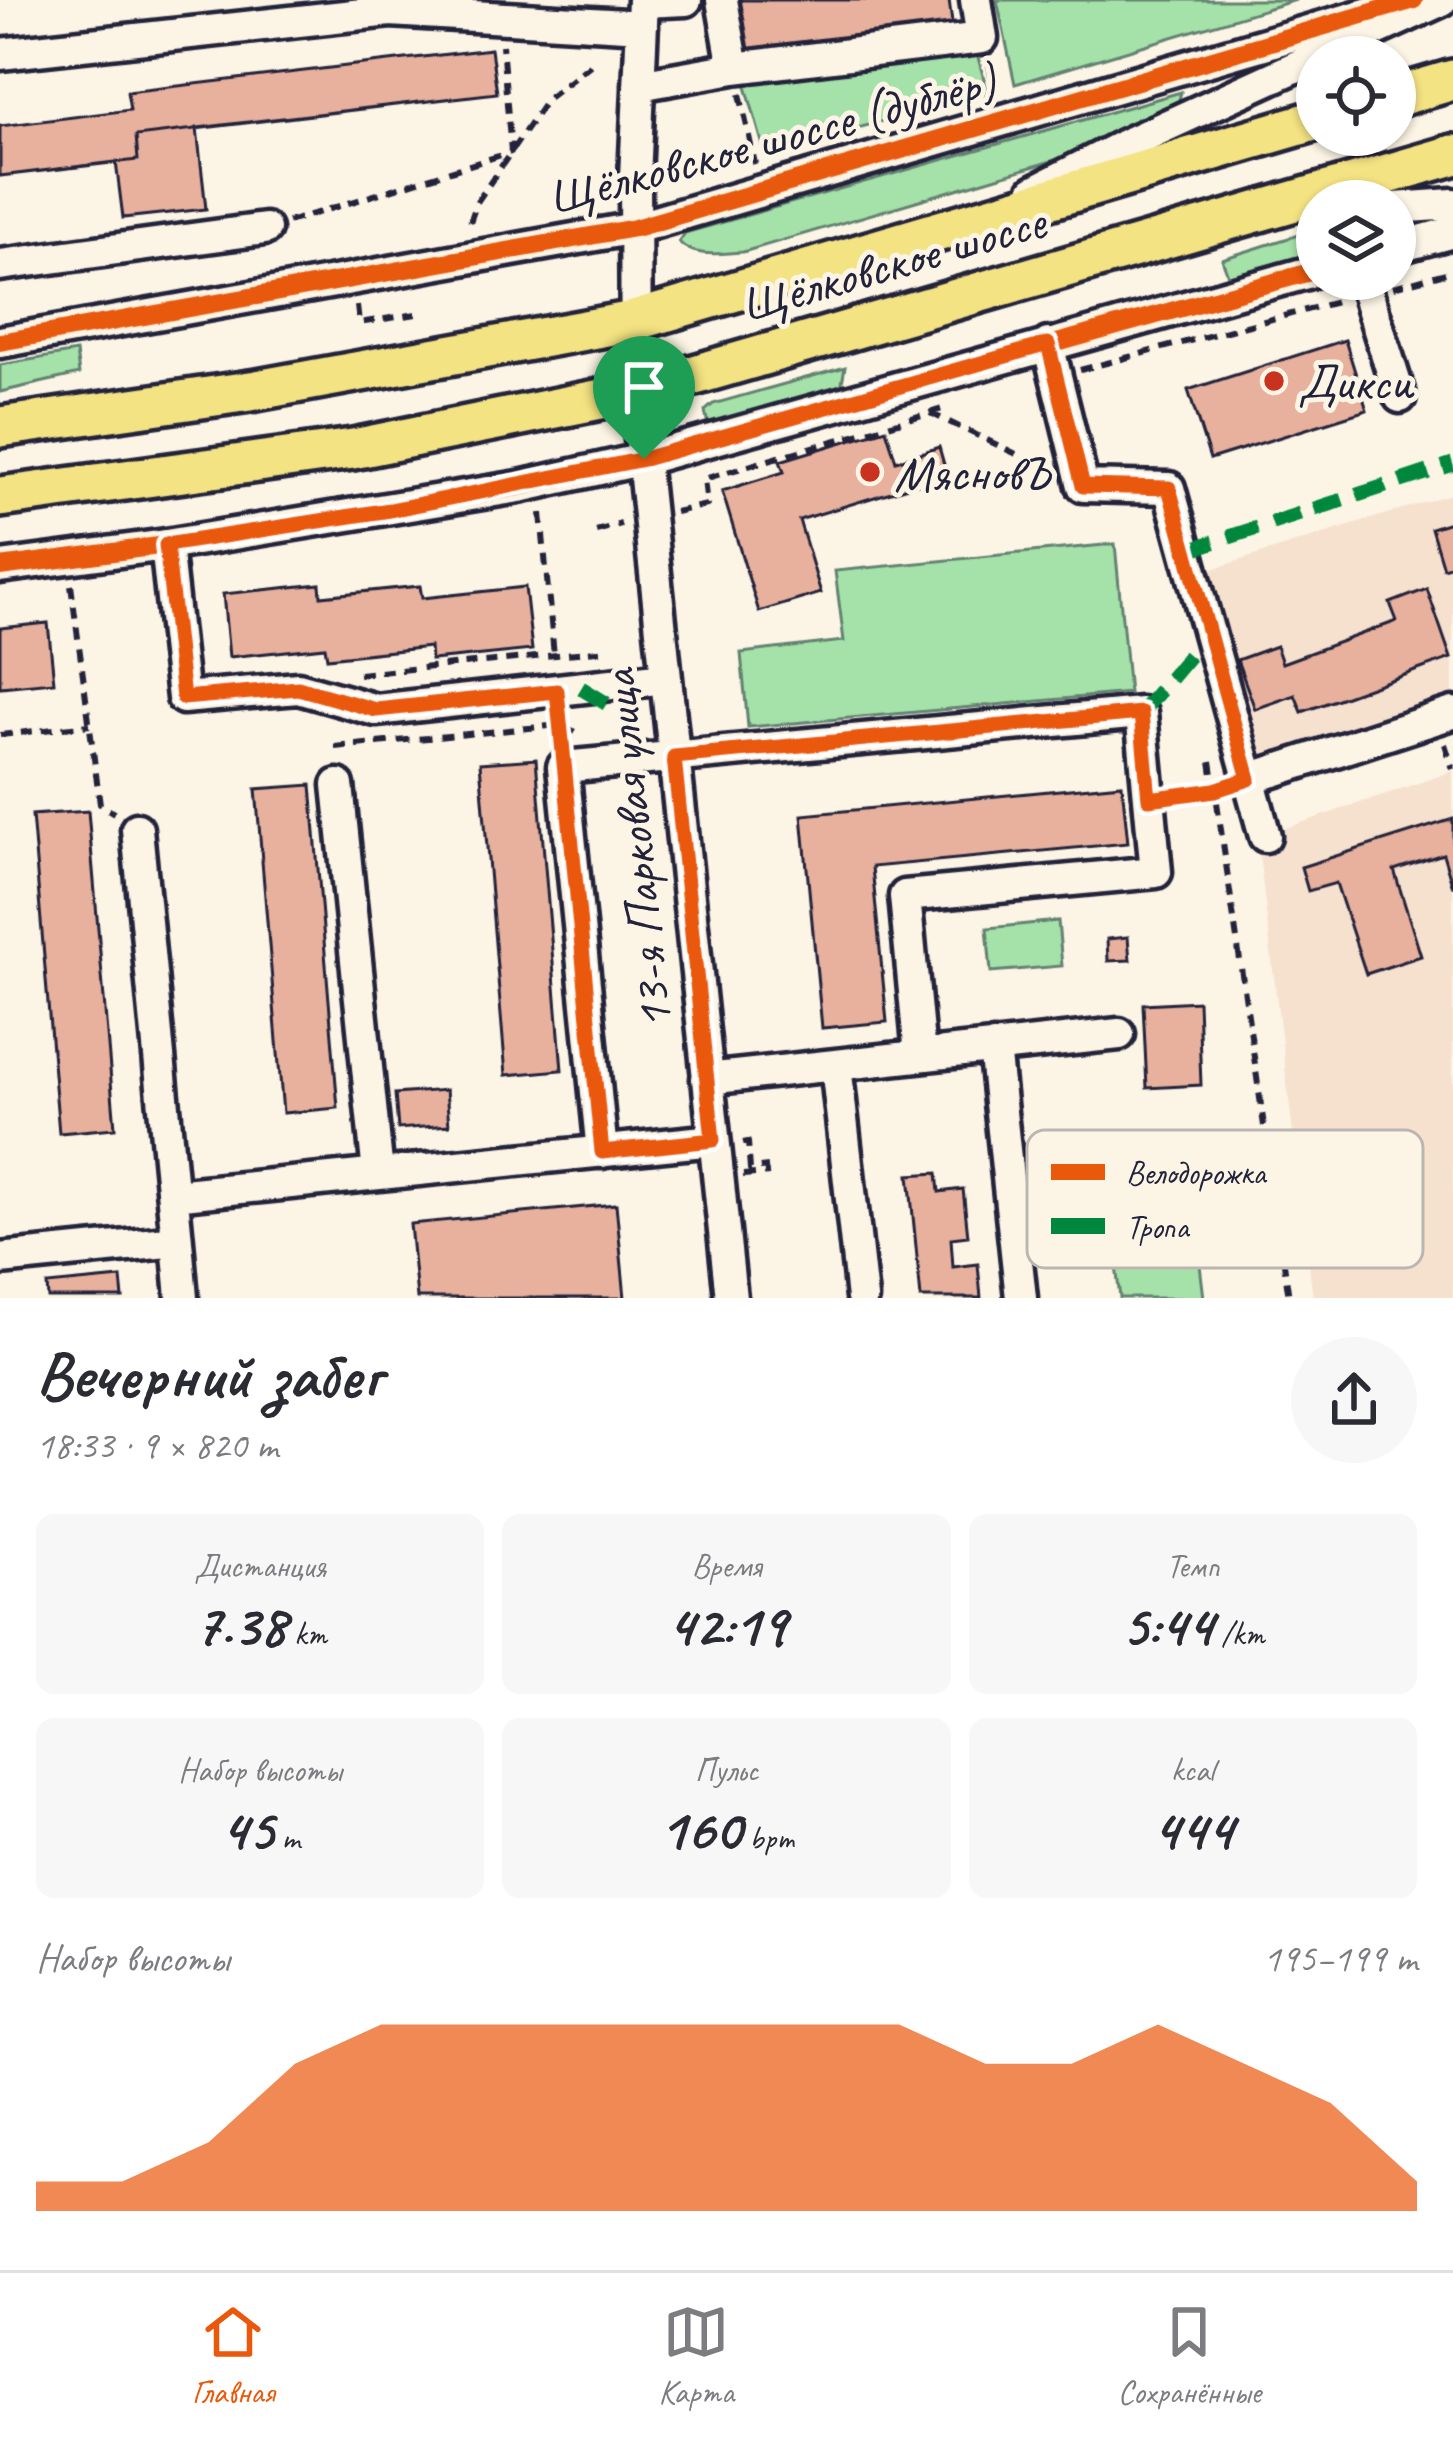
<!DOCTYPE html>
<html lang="ru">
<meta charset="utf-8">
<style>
:root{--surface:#fff;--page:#f7f7f7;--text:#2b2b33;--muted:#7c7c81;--line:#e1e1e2;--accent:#ea580c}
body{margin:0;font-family:Caveat,sans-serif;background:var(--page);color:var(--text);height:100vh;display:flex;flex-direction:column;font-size:45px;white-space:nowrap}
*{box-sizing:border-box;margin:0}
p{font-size:39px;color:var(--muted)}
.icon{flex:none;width:66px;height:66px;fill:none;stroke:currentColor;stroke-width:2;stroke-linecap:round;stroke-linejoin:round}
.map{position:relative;height:1298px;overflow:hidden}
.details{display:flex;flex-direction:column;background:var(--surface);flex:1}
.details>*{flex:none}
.buttons{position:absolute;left:1296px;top:36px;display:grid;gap:24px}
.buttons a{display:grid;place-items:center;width:120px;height:120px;border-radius:50%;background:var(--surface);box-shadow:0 3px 9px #0004;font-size:60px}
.pin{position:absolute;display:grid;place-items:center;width:102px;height:102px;color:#fff;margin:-123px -51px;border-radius:50% 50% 50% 0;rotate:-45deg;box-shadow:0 0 12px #0007}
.pin .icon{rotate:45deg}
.round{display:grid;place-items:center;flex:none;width:126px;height:126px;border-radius:63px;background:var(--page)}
.summary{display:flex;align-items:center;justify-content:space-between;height:204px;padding:0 36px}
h1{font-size:66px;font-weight:700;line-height:90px}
.stats{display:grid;grid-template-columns:repeat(3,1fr);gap:18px;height:204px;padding:12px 36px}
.stats div{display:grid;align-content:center;border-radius:18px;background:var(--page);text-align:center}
.stats b{font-size:60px;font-weight:700}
.stats small{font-size:33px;font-weight:400}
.stats p{font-size:33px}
.chart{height:336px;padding:24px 36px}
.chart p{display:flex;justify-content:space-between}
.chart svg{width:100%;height:216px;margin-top:12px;fill:var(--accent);opacity:.7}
.menu{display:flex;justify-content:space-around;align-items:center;height:168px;border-top:3px solid var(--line);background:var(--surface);font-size:33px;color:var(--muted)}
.menu a{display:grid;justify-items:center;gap:6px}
.menu .current{color:var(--accent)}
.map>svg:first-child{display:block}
</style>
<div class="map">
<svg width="1453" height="1298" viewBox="0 0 1453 1298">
<rect width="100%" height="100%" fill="#fcf5e5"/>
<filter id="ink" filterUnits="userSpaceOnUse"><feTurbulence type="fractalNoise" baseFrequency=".00833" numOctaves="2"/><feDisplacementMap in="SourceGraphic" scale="24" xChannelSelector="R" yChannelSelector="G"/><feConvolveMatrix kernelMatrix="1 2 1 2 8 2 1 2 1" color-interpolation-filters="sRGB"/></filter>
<g filter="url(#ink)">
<path fill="#f6e1cf" d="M1453 493V695L1257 756 1200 573Z
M1453 771V1298H1313L1257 838Z"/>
<path fill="#a5e2a9" stroke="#648272" stroke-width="3" d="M997 0H1296L1015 84Z
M977 54 988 93 765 153 745 83Z
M1181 92 1178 103 1079 153 743 252C722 253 694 259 679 242L685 233Z
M1317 229V254L1230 281 1222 259Z
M76 352 79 374 0 392V365Z
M845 367 841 388 719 427 707 420 705 411 713 404Z
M1115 544 1129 693 748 727 741 653 844 641 835 571Z
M1058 921 1062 966 991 972 987 928Z
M1198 1248 1204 1298H1120L1115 1258Z"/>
<path fill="#e8b19d" stroke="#22223b" stroke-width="3" d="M737 0H949L953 31 743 54Z
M491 49 497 93 136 136 138 160 0 176V126L130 110 127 92Z
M491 49 497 93 197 128 206 209 123 218 116 162 0 176V126L130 110 127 92Z
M1345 340 1367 410 1210 459 1188 390Z
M886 429 896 461 939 447 947 475 799 520 821 593 759 612 722 491 784 472 780 461Z
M1453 521V565L1443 568 1431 528Z
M320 584 321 596 420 586 422 598 525 587 532 650 431 660 430 647 327 658 325 647 229 657 223 594Z
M1427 589 1451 658 1302 712 1295 695 1255 709 1237 660 1276 646 1282 663 1397 621 1390 603Z
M48 623 54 682 0 687V628Z
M536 759 562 1070 506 1075 480 763Z
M1122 784 1128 843 872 867 887 1022 822 1028 802 815Z
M311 785 338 1108 283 1113 256 789Z
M88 811 115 1128 59 1133 32 815Z
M1453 819V887L1443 854 1394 870 1421 956 1366 974 1336 883 1308 891 1301 867Z
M1128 937 1130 960 1108 961 1107 939Z
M1198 1001 1201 1085 1147 1088 1143 1004Z
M446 1090 449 1125 398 1129 395 1094Z
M937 1173 939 1192 963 1189 968 1236 951 1238 953 1267 978 1264 981 1298H921L909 1175Z
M616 1204 625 1298H417L410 1224Z
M121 1278 123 1298H48L47 1285Z"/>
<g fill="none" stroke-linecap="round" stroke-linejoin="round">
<defs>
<path id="minor" d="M643 0 635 178 636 392 731 1298
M722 0 734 68
M643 2 686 0
M0 54 390 11 642 26
M639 85 734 68 982 38 976 0
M1034 191 1122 146 1442 0
M1395 208 1453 204
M1395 248 1453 232
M0 265 265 229
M1363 279 1400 397
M0 342 635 228 1414 0
M1048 344 1083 486 1169 488 1265 836
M166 545 183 698 298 688 376 710 666 678
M0 567 166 545 519 487 644 459 1317 270
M1249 779 1453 713
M338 785 378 1174
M994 1047 1021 1298
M836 1065 862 1298
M707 1079 1119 1034
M602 1152 563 767 1141 713 1156 872 905 896 920 1055
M173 1195 714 1140
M177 1241 182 1298
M0 1259 177 1241 137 829"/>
<path id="major" d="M1395 97 1453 80
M0 427 257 390 634 321 1317 120
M0 497 353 449 636 392 1453 155"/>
</defs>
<use href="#minor" stroke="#22223b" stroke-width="39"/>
<use href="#major" stroke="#22223b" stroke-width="48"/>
<path stroke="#22223b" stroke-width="6" stroke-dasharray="12 9" stroke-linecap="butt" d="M989 64 995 92
M740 94 755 164
M288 222 511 152 502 45
M470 222 477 202 547 99 594 62
M1393 287 1453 271
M357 306 359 323 423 313
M1080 370 1340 301
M930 413 1048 469
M675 512 707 505 704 479 946 408
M541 513 554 656
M596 531 621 524
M71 585 100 804 114 813
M359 674 608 650
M0 735 90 725
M1445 744 1453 769
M335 747 560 725 581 734
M1211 761 1289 1298
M1176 795 1217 789
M743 1143 748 1142 750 1169 768 1167
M743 1175 769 1173"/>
<use href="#minor" stroke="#fcf5e5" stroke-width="30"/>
<use href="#major" stroke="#f4e382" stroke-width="39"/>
<path stroke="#00873e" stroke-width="15" stroke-dasharray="30 15" stroke-linecap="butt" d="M1186 551 1453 464
M581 688 614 708
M1141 713 1195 649"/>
<defs>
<path id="cycleway" d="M0 342 635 228 1414 0
M0 567 166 545 519 487 644 459 1317 270"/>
</defs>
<use href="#cycleway" stroke="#fcf5e5" stroke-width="26"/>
<use href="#cycleway" stroke="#e8590c" stroke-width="18"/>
</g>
</g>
<g fill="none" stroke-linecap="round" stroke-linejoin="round" filter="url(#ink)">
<defs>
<path id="route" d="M1048 344 1083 486 1169 488 1249 779 1215 790 1149 799 1141 713 674 757 713 1140 602 1152 557 691 376 710 298 688 183 698 166 545 390 510 644 459Z"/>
</defs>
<use href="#route" stroke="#fff" stroke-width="24"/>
<use href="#route" stroke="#ea580c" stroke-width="15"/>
</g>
<g fill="#c8321e" stroke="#fcf5e5" stroke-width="4.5">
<circle cx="1274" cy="381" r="12"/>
<circle cx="870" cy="472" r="12"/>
</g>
<g text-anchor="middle" stroke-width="10" stroke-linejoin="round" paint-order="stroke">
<g font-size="51" fill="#22223b" stroke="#fcf5e5">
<text transform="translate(772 138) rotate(-15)" y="18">Щёлковское шоссе (дублёр)</text>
<text transform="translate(893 262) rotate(-16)" y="18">Щёлковское шоссе</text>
<text transform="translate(635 850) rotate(-96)" y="18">13-я Парковая улица</text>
</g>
<g font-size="51" fill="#22223b" stroke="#fcf5e5" text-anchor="start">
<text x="1298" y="399">Дикси</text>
<text x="894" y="490">МясновЪ</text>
</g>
</g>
<rect x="1027" y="1130" width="396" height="138" rx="18" fill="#fcf5e5" stroke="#bbb6b2" stroke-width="3"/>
<rect x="1051" y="1164" width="54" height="16" fill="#e8590c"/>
<rect x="1051" y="1218" width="54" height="16" fill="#00873e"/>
<g font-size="33" fill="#22223b">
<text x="1126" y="1184">Велодорожка</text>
<text x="1126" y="1238">Тропа</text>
</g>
</svg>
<div class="buttons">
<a><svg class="icon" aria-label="locate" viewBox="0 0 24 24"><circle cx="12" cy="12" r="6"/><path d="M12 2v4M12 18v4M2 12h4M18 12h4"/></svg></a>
<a><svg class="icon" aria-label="layers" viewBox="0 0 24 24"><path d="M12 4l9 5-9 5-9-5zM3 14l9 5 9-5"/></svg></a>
</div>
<div class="pin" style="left:644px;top:459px;background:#1e9e55"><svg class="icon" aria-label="arrive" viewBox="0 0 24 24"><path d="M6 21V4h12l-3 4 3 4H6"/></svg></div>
</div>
<section class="details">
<div class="summary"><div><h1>Вечерний забег</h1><p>18:33 · 9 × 820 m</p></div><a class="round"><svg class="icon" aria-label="share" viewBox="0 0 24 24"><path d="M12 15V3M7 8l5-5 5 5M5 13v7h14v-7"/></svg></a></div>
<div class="stats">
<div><p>Дистанция</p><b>7.38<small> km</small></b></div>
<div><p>Время</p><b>42:19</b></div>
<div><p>Темп</p><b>5:44<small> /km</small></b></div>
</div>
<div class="stats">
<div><p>Набор высоты</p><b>45<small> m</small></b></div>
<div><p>Пульс</p><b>160<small> bpm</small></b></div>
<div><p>kcal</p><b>444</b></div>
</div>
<div class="chart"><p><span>Набор высоты</span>195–199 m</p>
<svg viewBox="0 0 160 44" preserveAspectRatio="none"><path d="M0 44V38L10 38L20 30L30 14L40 6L50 6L60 6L70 6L80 6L90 6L100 6L110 14L120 14L130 6L140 14L150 22L160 38V44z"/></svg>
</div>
</section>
<nav class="menu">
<a class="current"><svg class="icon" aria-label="home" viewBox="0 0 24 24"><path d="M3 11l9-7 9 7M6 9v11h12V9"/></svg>Главная</a>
<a><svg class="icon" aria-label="map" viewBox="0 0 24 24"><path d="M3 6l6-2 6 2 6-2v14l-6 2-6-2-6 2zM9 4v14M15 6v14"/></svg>Карта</a>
<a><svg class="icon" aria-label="saved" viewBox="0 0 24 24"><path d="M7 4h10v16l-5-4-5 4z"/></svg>Сохранённые</a>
</nav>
